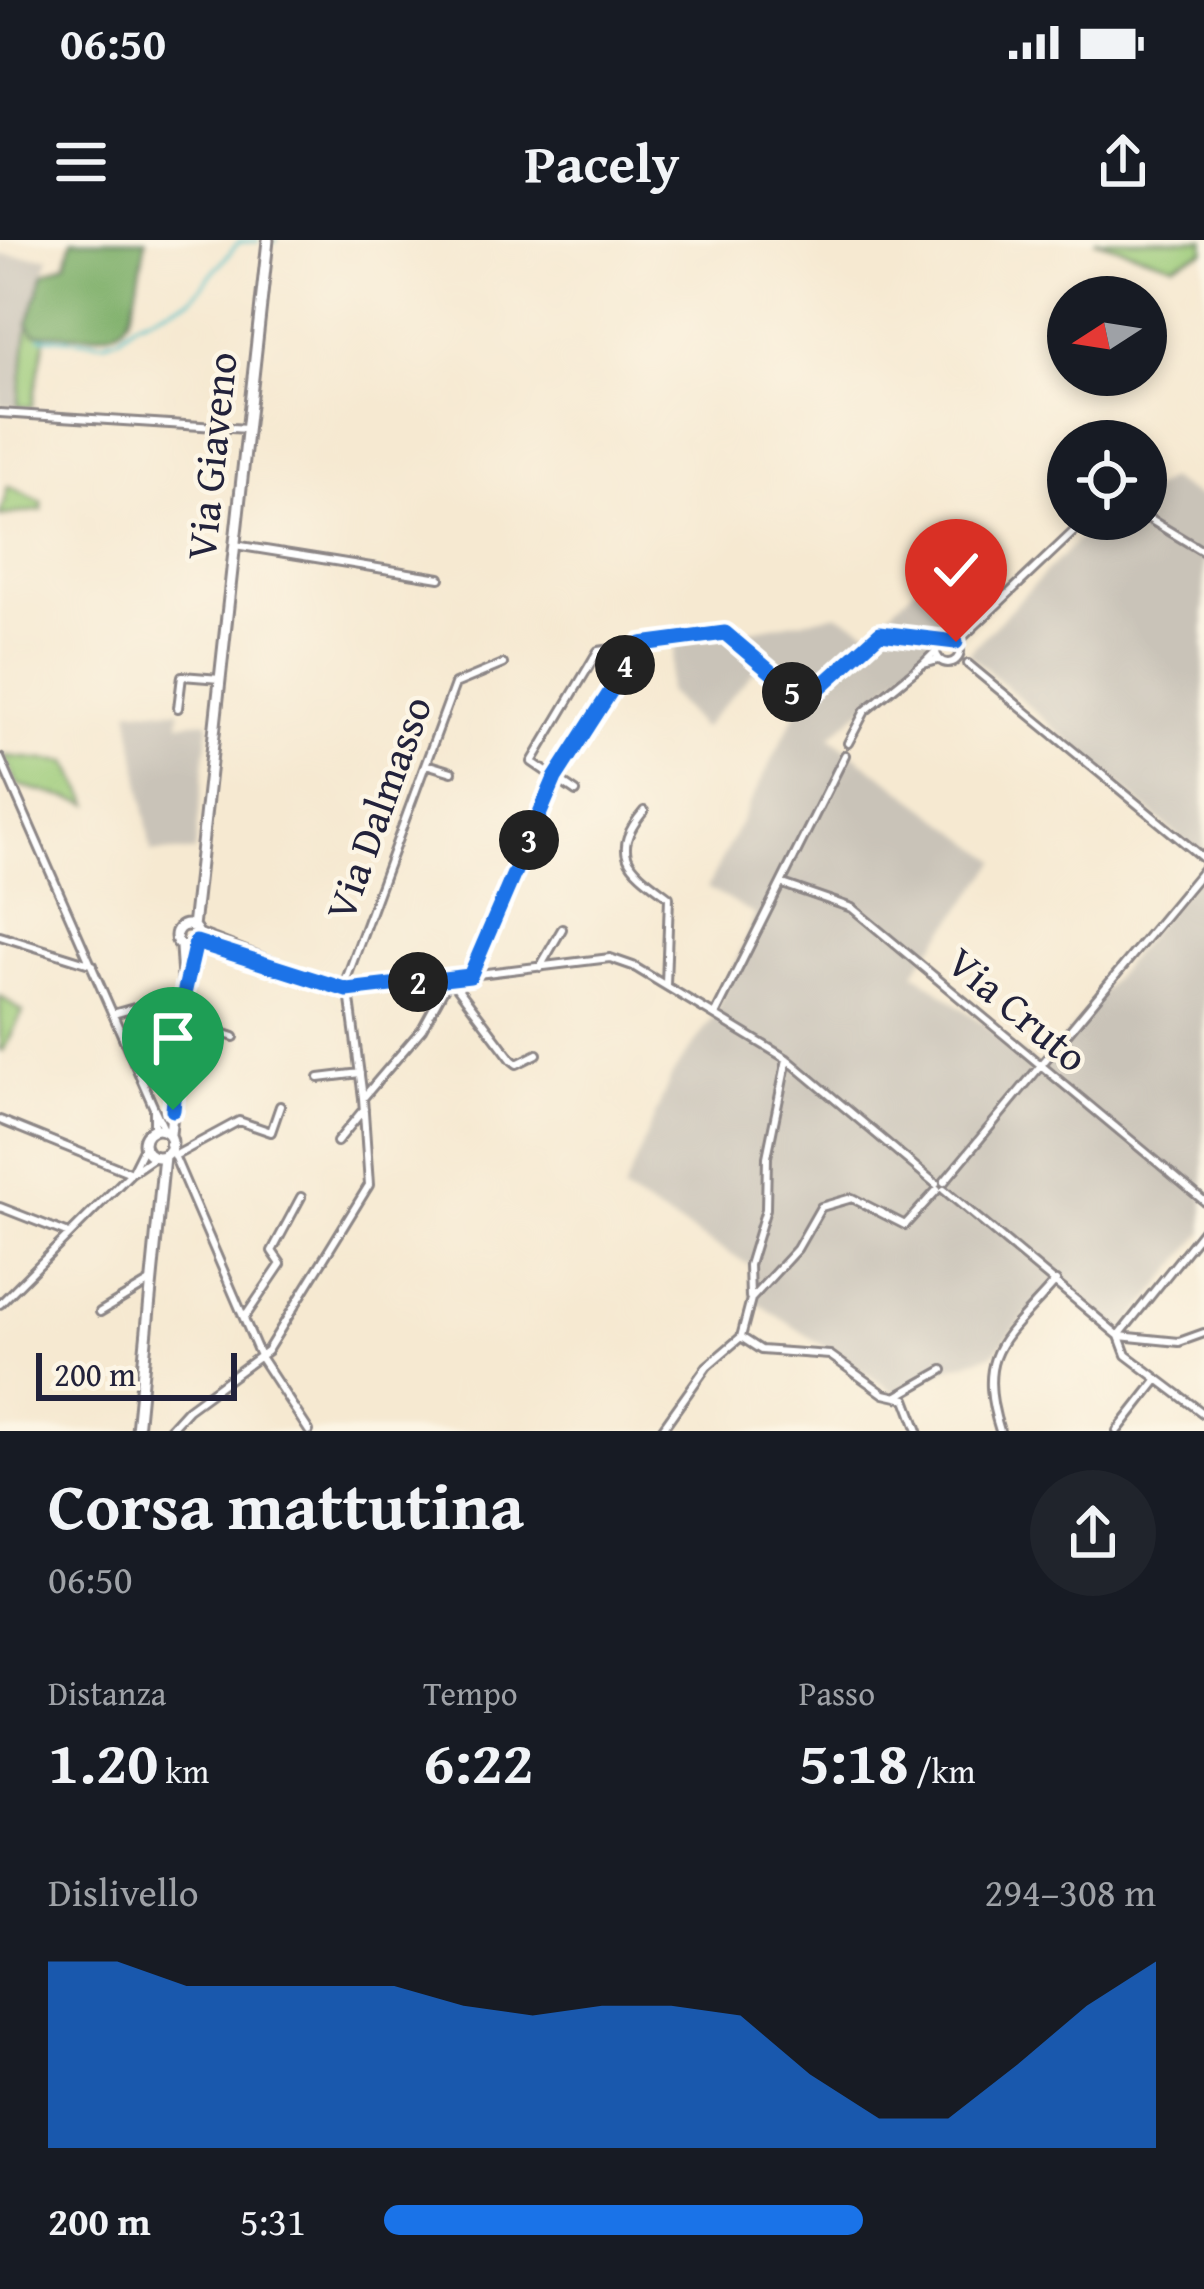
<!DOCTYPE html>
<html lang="it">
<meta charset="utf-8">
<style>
:root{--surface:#171b24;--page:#20242c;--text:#f1f3f6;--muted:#9ea1a6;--accent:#1a73e8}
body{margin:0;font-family:"Gentium Book Plus",serif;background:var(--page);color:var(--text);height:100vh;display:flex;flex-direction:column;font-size:45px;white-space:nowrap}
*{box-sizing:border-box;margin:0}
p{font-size:39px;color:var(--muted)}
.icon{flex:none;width:66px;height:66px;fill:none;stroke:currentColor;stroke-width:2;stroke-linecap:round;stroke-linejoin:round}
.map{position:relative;height:1191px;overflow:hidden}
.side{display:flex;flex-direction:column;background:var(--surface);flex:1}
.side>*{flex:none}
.needle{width:78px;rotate:258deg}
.controls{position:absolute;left:1047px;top:36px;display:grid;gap:24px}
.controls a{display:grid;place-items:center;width:120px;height:120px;border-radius:50%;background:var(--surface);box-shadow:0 6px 18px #0003;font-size:60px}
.scale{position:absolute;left:36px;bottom:30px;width:201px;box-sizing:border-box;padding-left:12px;border:6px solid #22223b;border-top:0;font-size:33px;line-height:42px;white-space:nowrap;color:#22223b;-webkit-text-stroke:9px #fcf5e5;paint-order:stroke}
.pin{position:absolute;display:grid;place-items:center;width:102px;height:102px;color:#fff;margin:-123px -51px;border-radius:50% 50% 50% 0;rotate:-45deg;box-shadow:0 0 12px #0007}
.pin .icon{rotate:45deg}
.km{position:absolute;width:60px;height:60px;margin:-30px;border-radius:50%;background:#222;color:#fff;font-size:33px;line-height:60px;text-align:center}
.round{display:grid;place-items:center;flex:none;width:126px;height:126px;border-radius:63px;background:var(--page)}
.overview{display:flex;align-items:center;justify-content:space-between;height:204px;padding:0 48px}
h1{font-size:66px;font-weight:700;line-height:90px}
.stats{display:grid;grid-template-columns:repeat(3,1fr);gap:18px;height:204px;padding:12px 48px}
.stats div{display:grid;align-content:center}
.stats b{font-size:60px;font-weight:700}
.stats small{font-size:33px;font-weight:400}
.stats p{font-size:33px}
.chart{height:336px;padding:24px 48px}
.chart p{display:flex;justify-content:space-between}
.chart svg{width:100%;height:216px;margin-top:12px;fill:var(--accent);opacity:.7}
ul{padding:0 48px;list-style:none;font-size:39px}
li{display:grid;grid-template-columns:192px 144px 1fr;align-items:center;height:90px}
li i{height:30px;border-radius:15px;background:var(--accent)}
.status{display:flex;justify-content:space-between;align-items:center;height:84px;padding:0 60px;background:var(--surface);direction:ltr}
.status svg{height:33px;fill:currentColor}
header{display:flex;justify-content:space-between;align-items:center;height:156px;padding:0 48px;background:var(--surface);font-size:54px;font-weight:700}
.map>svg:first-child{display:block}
</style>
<div class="status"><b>06:50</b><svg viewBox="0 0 49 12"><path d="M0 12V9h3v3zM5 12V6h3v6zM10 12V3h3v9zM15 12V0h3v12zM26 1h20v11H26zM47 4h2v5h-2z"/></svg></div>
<header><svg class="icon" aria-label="menu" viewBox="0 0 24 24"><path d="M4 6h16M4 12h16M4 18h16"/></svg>Pacely<svg class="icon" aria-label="share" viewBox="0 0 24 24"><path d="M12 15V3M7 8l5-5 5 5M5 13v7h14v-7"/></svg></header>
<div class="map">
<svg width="1204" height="1191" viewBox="0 0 1204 1191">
<rect width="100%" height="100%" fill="#fcf5e5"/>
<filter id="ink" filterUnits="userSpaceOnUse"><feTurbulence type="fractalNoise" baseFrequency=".00833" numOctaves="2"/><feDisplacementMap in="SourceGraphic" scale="24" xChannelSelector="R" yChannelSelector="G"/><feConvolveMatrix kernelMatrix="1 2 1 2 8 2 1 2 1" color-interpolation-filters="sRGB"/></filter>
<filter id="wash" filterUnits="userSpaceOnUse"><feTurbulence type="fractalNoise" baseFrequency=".004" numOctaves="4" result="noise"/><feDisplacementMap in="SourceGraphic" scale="48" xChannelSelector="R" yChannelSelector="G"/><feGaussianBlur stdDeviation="2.7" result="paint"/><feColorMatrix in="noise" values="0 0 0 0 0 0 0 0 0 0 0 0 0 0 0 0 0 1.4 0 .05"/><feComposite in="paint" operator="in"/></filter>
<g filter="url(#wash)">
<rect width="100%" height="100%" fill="#f6e9d1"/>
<path fill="#c9c3b8" d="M0 15 49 17 28 84 18 166H0Z
M1168 239 1204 260V619L968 413 1095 282 1146 279V252Z
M916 346 939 348 940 400 830 497 998 621 914 732 1040 827 1204 627V992L1119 1096 1056 1041 993 1114 943 1130 899 1155 751 1059 749 1025 623 952 672 835 715 775 755 675 707 648 802 461 758 427 702 489 667 451 675 404 838 374 871 391Z
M129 469 180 470 179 483 209 481 195 612H151Z"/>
<path fill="#9ccb79" stroke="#5f765a" stroke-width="3" d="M1094 0H1204V11L1173 24Z
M28 84 34 93 46 94 32 167 18 166Z
M8 246 42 262V270L0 276Z
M4 516 68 522 90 564 18 545Z
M0 756 23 772 3 811 0 810Z"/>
<path fill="#7daf69" stroke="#506852" stroke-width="3" d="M72 0H146C127 100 138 99 34 93L28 84 44 33 66 23Z"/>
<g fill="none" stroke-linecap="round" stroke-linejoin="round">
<path stroke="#51bfc7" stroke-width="3" d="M274 2 276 0
M40 97 104 102 119 97 135 83 191 59 239 2 258 1"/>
</g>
</g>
<g filter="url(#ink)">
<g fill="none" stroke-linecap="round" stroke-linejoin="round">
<defs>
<path id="street" d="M0 173 247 189
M1146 277 1204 312
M235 305 440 338
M964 396 1087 279
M936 411a12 12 0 1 1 24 0a12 12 0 1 1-24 0Z
M936 411 923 424 937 420
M968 424 1204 619
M178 468 182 436 220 439
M848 503 865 471 923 424
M0 518 154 868
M426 524 452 532
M576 552 532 522 598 411 725 393 805 461 880 393 926 396 939 404
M644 571C607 615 632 629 669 657L666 745
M783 644 852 668 1204 961
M197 692 347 750 610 718 633 726 787 819 936 944
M0 696 93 725
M197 702 236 714
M540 727 562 689
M470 736 555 538 636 408
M450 738 512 820 517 824 537 814
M183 773 205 775 213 790 234 797
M113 774 184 754
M715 775 845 515
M319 838 360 833
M363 858 347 737 455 444 503 424
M0 880 131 933
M154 890V868L163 887
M337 902 364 869
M169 904 261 1118 309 1191
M178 914 239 881 271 892 280 866
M133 929 145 905
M944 942 1204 629
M944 950 1119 1096 1179 1102 1204 1093
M0 967 69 994
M750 1057 749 1025 766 969 767 917 787 819
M0 1064 131 933 153 918
M100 1072 150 1042
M245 1077 281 1024 272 1011 301 957
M1120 1094 1204 989
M1119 1096 1126 1115 1204 1174
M741 1097 761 1110 830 1115 884 1154 906 1159 918 1191
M899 1155 943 1130
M168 1191 188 1169 267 1111 369 945 363 858 422 789 450 738
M661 1191 707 1126 741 1097 751 1059 797 1009 821 967 852 958 905 985 937 950
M1000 1191C974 1110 1007 1098 1056 1041
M1117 1191 1157 1140"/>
<path id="secondary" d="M176 696a11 11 0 1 1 22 0a11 11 0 1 1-22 0Z
M193 687 268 0
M144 903a14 14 0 1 1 28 0a14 14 0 1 1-28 0Z
M170 894 184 754 181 707
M137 1191 164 916"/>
</defs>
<use href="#street" stroke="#8c8686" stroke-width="12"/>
<use href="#secondary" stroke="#8c8686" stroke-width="15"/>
<use href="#street" stroke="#fff" stroke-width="6"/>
<use href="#secondary" stroke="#fff" stroke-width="9"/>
</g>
</g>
<g fill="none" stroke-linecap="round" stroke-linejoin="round" filter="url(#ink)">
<defs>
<path id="route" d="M173 870 184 754 196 702 347 750 470 736 555 538 641 404 725 393 805 461 880 393 956 402"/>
</defs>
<use href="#route" stroke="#fff" stroke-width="24"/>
<use href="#route" stroke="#1a73e8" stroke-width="15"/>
</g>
<g text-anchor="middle" stroke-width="9" stroke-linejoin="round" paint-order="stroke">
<g font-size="42" fill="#22223b" stroke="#fcf5e5">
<text transform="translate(211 216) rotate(-84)" y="15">Via Giaveno</text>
<text transform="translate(378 568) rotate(-70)" y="15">Via Dalmasso</text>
<text transform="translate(1018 769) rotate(40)" y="15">Via Cruto</text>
</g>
</g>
</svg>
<div class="controls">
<a><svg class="needle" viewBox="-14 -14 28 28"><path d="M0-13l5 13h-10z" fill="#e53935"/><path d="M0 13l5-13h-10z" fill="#9ea1a6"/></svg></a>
<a><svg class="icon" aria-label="locate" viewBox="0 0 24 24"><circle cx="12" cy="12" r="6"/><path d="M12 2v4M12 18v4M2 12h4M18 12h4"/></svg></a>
</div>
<div class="scale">200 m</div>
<div class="pin" style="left:173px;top:870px;background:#1e9e55"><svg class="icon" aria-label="arrive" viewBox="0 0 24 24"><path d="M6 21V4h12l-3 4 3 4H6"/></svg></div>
<div class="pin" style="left:956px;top:402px;background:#d93025"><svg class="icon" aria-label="check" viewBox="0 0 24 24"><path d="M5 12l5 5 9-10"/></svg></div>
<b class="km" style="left:418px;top:742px">2</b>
<b class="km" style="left:529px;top:600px">3</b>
<b class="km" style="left:625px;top:425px">4</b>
<b class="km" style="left:792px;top:452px">5</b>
</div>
<section class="side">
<div class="overview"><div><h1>Corsa mattutina</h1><p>06:50</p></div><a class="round"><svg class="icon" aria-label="share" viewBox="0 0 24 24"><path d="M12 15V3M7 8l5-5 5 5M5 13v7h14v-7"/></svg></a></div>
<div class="stats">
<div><p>Distanza</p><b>1.20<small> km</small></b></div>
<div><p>Tempo</p><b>6:22</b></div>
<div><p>Passo</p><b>5:18<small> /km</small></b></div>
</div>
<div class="chart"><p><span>Dislivello</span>294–308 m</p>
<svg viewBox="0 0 160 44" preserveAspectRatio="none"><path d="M0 44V6L10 6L20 11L30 11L40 11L50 11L60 15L70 17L80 15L90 15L100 17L110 29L120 38L130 38L140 27L150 15L160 6V44z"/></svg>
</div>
<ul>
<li><b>200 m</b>5:31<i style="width:62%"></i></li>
</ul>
</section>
